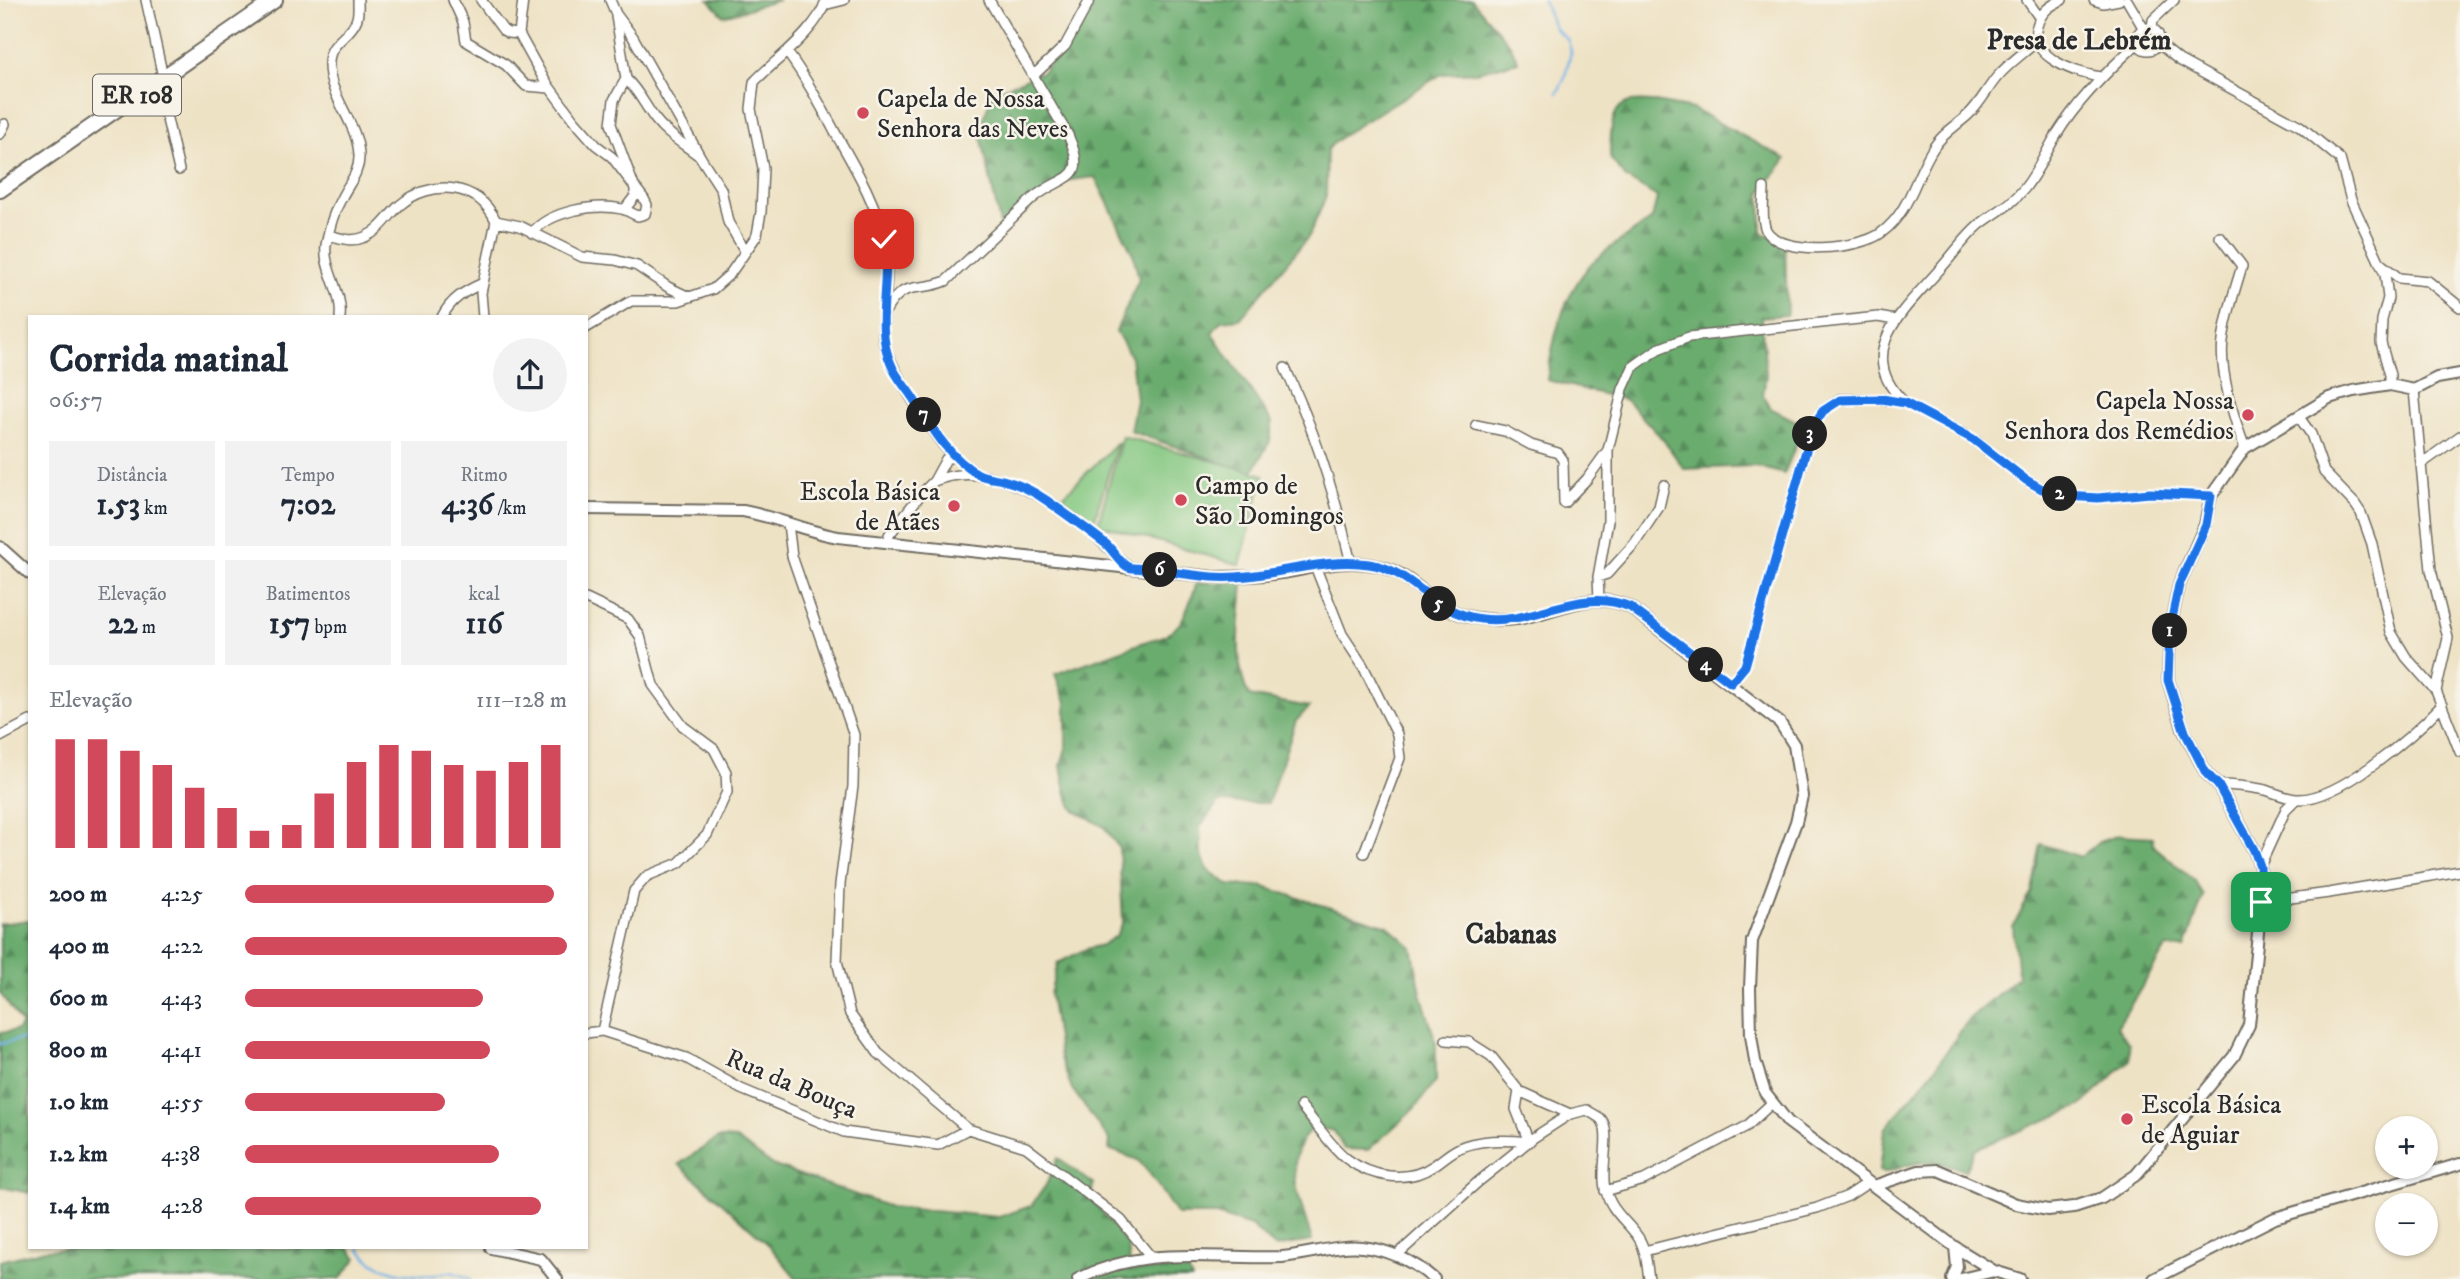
<!DOCTYPE html>
<html lang="pt">
<meta charset="utf-8">
<style>
:root{--surface:#fff;--page:#f2f2f3;--text:#1f2937;--muted:#747a83;--accent:#d1495b}
body{margin:0;font-family:"IM FELL DW Pica",serif;background:var(--page);color:var(--text);height:100vh;display:flex;flex-direction:column;font-size:26px;white-space:nowrap}
*{box-sizing:border-box;margin:0}
p{font-size:23px;color:var(--muted)}
.icon{flex:none;width:38px;height:38px;fill:none;stroke:currentColor;stroke-width:2;stroke-linecap:round;stroke-linejoin:round}
.map{position:relative;flex:1;overflow:hidden}
.drawer{position:absolute;left:28px;top:315px;width:560px;height:934px;display:flex;flex-direction:column;background:var(--surface);border-radius:0px;box-shadow:0 2px 5px #0004}
.drawer>*{flex:none}
.fabs{position:absolute;left:2375px;top:1116px;display:grid;gap:14px}
.fabs a{display:grid;place-items:center;width:63px;height:63px;border-radius:50%;background:var(--surface);box-shadow:0 2px 5px #0004;font-size:35px}
.pin{position:absolute;display:grid;place-items:center;width:60px;height:60px;color:#fff;margin:-30px;border-radius:14px;box-shadow:0 4px 10px #0006}
.km{position:absolute;width:35px;height:35px;margin:-18px;border-radius:50%;background:#222;color:#fff;font-size:19px;line-height:35px;text-align:center}
.round{display:grid;place-items:center;flex:none;width:74px;height:74px;border-radius:37px;background:var(--page)}
.summary{display:flex;align-items:center;justify-content:space-between;height:119px;padding:0 21px}
h1{font-size:38px;font-weight:800;line-height:52px}
.figures{display:grid;grid-template-columns:repeat(3,1fr);gap:10px;height:119px;padding:7px 21px}
.figures div{display:grid;align-content:center;border-radius:0px;background:var(--page);text-align:center}
.figures b{font-size:30px;font-weight:800}
.figures small{font-size:19px;font-weight:400}
.figures p{font-size:19px}
.chart{height:196px;padding:14px 21px}
.chart p{display:flex;justify-content:space-between}
.chart svg{width:100%;height:126px;margin-top:7px;stroke:var(--accent);stroke-width:6}
ul{padding:0 21px;list-style:none;font-size:23px}
li{display:grid;grid-template-columns:112px 84px 1fr;align-items:center;height:52px}
li i{height:18px;border-radius:9px;background:var(--accent)}
.map>svg:first-child{display:block}
</style>
<div class="map">
<svg width="2460" height="1279" viewBox="0 0 2460 1279">
<defs>
<pattern id="forest-firs" width="22" height="20" patternUnits="userSpaceOnUse" patternTransform="scale(1.75)"><rect width="22" height="20" fill="#6aac6e"/><path d="M5 1l3.5 6h-7zM16 11l3.5 6h-7z" fill="#578c5b"/></pattern>
</defs>
<rect width="100%" height="100%" fill="#f7f3e8"/>
<filter id="ink" filterUnits="userSpaceOnUse"><feTurbulence type="fractalNoise" baseFrequency=".0143" numOctaves="2"/><feDisplacementMap in="SourceGraphic" scale="14" xChannelSelector="R" yChannelSelector="G"/><feConvolveMatrix kernelMatrix="1 2 1 2 8 2 1 2 1" color-interpolation-filters="sRGB"/></filter>
<filter id="wash" filterUnits="userSpaceOnUse"><feTurbulence type="fractalNoise" baseFrequency=".00686" numOctaves="4" result="noise"/><feDisplacementMap in="SourceGraphic" scale="28" xChannelSelector="R" yChannelSelector="G"/><feGaussianBlur stdDeviation="1.57" result="paint"/><feColorMatrix in="noise" values="0 0 0 0 0 0 0 0 0 0 0 0 0 0 0 0 0 1.4 0 .05"/><feComposite in="paint" operator="in"/></filter>
<g filter="url(#wash)">
<rect width="100%" height="100%" fill="#eee2c4"/>
<path fill="url(#forest-firs)" stroke="#4a6c4c" stroke-width="2" d="M709 0H779L724 16Z
M1091 0H1472L1511 46 1518 62 1476 72 1442 74 1344 134 1327 149 1326 197 1309 236 1240 319 1221 321 1212 333 1272 422 1270 441 1252 473 1130 431 1136 400 1131 357 1116 331 1139 279 1133 254 1095 177 1062 181 1027 211 1001 229 980 131 992 93 1042 72 1078 34Z
M1655 102 1693 109 1786 159 1761 192 1762 233 1785 241 1787 315 1761 317 1766 375 1763 395 1770 408 1804 425 1784 474 1755 466 1684 469 1662 438 1626 400 1547 380C1553 338 1562 298 1590 265 1602 251 1636 231 1652 219L1657 197 1626 178 1610 158C1611 142 1608 109 1627 103 1634 100 1647 102 1655 102Z
M1243 582C1241 618 1232 662 1249 696L1309 707 1296 721 1268 803 1218 802 1200 827 1201 852 1207 869 1229 885 1261 886 1388 926 1412 947 1421 993 1436 1043V1081L1413 1110 1368 1150 1344 1149 1334 1131 1314 1127C1278 1157 1302 1203 1312 1241L1275 1247 1251 1226 1216 1215H1177L1150 1174 1138 1160 1109 1149 1110 1141 1072 1089 1060 1058 1050 994 1058 963 1086 949 1102 945 1116 936 1123 922 1119 848 1104 827 1073 809 1066 792 1061 765 1066 748V702L1055 674 1150 640C1184 634 1186 611 1197 583Z
M2119 835 2153 837 2154 846 2195 881 2203 896 2185 948H2166L2117 1027 2129 1044 2130 1060 2081 1106 1975 1149 1965 1171C1930 1156 1917 1162 1883 1173L1880 1171 1885 1129 1933 1071 1969 1019 2018 977 2013 927 2032 891 2041 844 2081 857 2099 842Z
M30 920V1193L0 1187V1033L18 1030 22 1024 0 993V924Z
M718 1138 736 1139 772 1165 890 1207 999 1217 1031 1206 1046 1185 1058 1158 1093 1184 1091 1198 1128 1246 1131 1271 1187 1269 1192 1279H797L767 1243 679 1164Z
M90 1248H349L357 1258 340 1279H0V1261L45 1250Z"/>
<path fill="#83c780" stroke="#577956" stroke-width="2" d="M1122 436 1264 475 1240 565 1098 524Z
M1118 442 1092 527 1057 502Z"/>
<g fill="none" stroke-linecap="round" stroke-linejoin="round">
<path stroke="#71b1e5" stroke-width="2.5" d="M1543 0 1555 29 1568 40 1571 52 1564 80 1557 93
M0 1044 30 1037
M359 1248C374 1272 407 1277 434 1275 439 1274 445 1272 450 1272 457 1273 465 1277 471 1279"/>
</g>
</g>
<g filter="url(#ink)">
<g fill="none" stroke-linecap="round" stroke-linejoin="round">
<defs>
<path id="minor" d="M146 0 163 77
M453 0 463 22 466 41 506 65 526 86 550 88
M481 0 503 30 508 33 519 34
M610 0 616 14 633 37 701 158 721 189 728 222 745 251
M2027 0 2039 17
M2062 0C2049 6 2041 12 2037 26 2027 57 2078 74 2101 77
M2094 0 2103 3 2119 0
M2127 0 2144 29
M824 5 844 0
M616 16 626 79 614 100 611 124 635 189V196L625 209
M2137 39a11 11 0 1 1 22 0a11 11 0 1 1-22 0Z
M2152 29 2153 20 2174 0
M519 34 545 81 573 119 596 145 612 157 644 199 647 205 645 214 638 216C632 214 628 210 622 209 595 203 550 211 532 233
M519 34 523 0
M2158 43 2179 60 2300 126 2340 159 2351 200 2385 274 2388 298 2382 320 2381 343 2390 375V385
M787 52C806 78 821 106 836 134 855 168 876 202 884 240 891 272 883 304 883 335 883 359 928 425 944 446 954 458 967 466 980 476
M1034 75 1065 46 1090 0
M626 79C639 91 645 106 655 119 667 135 684 144 698 155
M158 81 179 170
M0 134 5 124
M1764 188C1764 199 1761 219 1766 230 1781 257 1860 249 1881 233 1911 211 1915 175 1934 147 1943 133 1956 126 1968 115 1980 104 1987 89 1997 77 2009 63 2024 53 2037 41
M496 221 520 226 582 257 615 260 637 266 668 287 689 297
M328 235C341 238 351 243 365 237 381 230 388 216 400 205 431 179 478 182 496 221L481 293 483 317
M2220 237 2242 266C2235 290 2226 315 2223 341 2219 371 2234 419 2245 448
M2381 264 2399 278 2428 281 2460 307
M886 310C905 278 919 293 946 281L1032 199C1062 173 1090 184 1068 135L989 0
M340 317C343 291 323 270 326 245 329 229 333 213 341 199 348 184 360 173 359 155 358 123 329 97 329 65 328 42 348 39 356 21 359 15 358 7 358 0
M442 317C451 299 465 291 483 283
M586 328 631 301H678L713 289 730 274 757 235 761 212 763 168 751 109 754 82C775 60 818 30 826 0
M1285 368C1315 430 1335 495 1351 563
M2414 390 2431 570 2448 638 2436 691
M1904 402C1852 352 1905 309 1940 269 1954 254 1967 234 1983 222 2000 209 2009 207 2024 189 2038 172 2045 153 2057 134 2078 100 2108 70 2138 43
M2299 417 2311 434 2324 472 2355 504 2361 513 2372 544 2391 632 2406 657 2436 691 2460 752
M1476 425 1505 431 1531 445 1558 453 1563 460 1564 503 1587 479 1608 450
M2421 464 2460 436
M934 481C1001 453 1083 521 1128 567
M788 524 792 556 854 735 853 786 840 884 837 961 850 1014 878 1053 968 1129 1026 1147 1121 1220 1151 1257
M888 543 889 535 921 494 934 481 946 459 955 456
M1315 566 1342 634 1363 666 1397 734 1400 758 1364 853
M1598 577 1607 574 1635 543 1659 507 1664 485
M586 599 628 619 640 636 653 685 683 726 714 749 726 772 727 792 707 835 679 863 647 876 634 891 602 1031
M1599 599 1598 577 1608 521V450L1623 389 1633 367 1658 349 1689 337 1878 317 1895 320
M1731 683 1745 666 1813 426 1823 411 1840 399H1882L1905 403 1973 439 2026 480 2042 489 2067 496 2098 498 2150 493 2211 496
M0 737 30 721
M2218 785C2233 785 2250 787 2266 790 2275 793 2286 798 2296 799 2338 802 2415 734 2442 705
M2260 866 2286 809 2296 799
M2261 902 2329 893 2460 871
M586 1033 602 1031 686 1058 741 1089 844 1132 938 1145 968 1129
M1446 1040 1469 1042 1491 1056 1519 1091 1570 1114
M1519 1091 1516 1109 1529 1142
M1301 1106C1314 1121 1331 1147 1347 1159 1371 1177 1407 1184 1433 1166 1444 1159 1452 1150 1464 1146 1484 1139 1509 1140 1529 1142
M1605 1191 1644 1180 1747 1126 1772 1103
M1644 1251 1817 1208 1848 1196 1869 1182
M1397 1255 1478 1182 1533 1138 1570 1114 1587 1110C1591 1113 1598 1116 1601 1119 1612 1132 1600 1169 1605 1188 1611 1212 1626 1220 1638 1237 1646 1249 1647 1266 1649 1279"/>
<path id="tertiary" d="M586 509 743 511C776 517 805 531 838 537L1214 577C1239 577 1264 576 1288 572 1321 566 1350 558 1383 567 1422 579 1435 616 1485 619 1496 620 1507 621 1517 619 1559 612 1587 589 1630 607L1780 723 1794 745 1802 796 1796 822 1752 941 1750 988 1751 1035 1755 1061 1765 1093 1788 1122 1955 1247 1994 1271 2020 1279
M0 547 30 574
M1874 1186 1919 1171 1938 1170 2016 1204 2048 1210 2074 1207 2102 1198 2136 1175 2234 1056 2249 1025 2261 902 2260 866 2254 850 2218 785 2206 773 2184 731 2168 680 2170 628 2179 585 2205 525 2211 496 2245 448 2329 398 2353 391 2390 385 2414 390 2437 378 2460 374
M491 1248 541 1259 557 1279
M1078 1279C1150 1244 1206 1260 1282 1257 1306 1255 1340 1244 1362 1247 1390 1250 1413 1261 1434 1279
M1952 1279 1957 1267 1955 1247
M1961 1279 1994 1271
M2154 1279 2275 1218 2460 1164"/>
<path id="primary" d="M0 190 275 0"/>
</defs>
<use href="#minor" stroke="#6f6b61" stroke-width="12"/>
<use href="#tertiary" stroke="#6f6b61" stroke-width="14"/>
<use href="#primary" stroke="#6f6b61" stroke-width="18"/>
<use href="#minor" stroke="#fff" stroke-width="9"/>
<use href="#tertiary" stroke="#fff" stroke-width="10"/>
<use href="#primary" stroke="#fff" stroke-width="14"/>
</g>
</g>
<g fill="none" stroke-linecap="round" stroke-linejoin="round" filter="url(#ink)">
<defs>
<path id="route" d="M884 239C891 280 874 326 891 364 895 375 904 385 911 395 930 424 947 457 978 474 985 478 995 478 1003 480 1019 484 1033 491 1046 500 1066 514 1087 529 1106 544 1113 550 1120 563 1128 567 1133 569 1143 568 1149 569 1170 572 1191 575 1212 577 1266 581 1319 556 1369 564 1414 570 1431 613 1481 619 1535 626 1578 585 1630 607L1731 683 1745 666 1813 426 1823 411 1840 400 1882 399 1905 403 1973 439 2026 480 2042 489 2067 496 2098 498 2150 493 2211 496 2206 525 2179 585 2170 628 2168 680 2185 732 2206 773 2218 785 2254 850 2260 866 2261 902"/>
</defs>
<use href="#route" stroke="#fff" stroke-width="14"/>
<use href="#route" stroke="#1a73e8" stroke-width="9"/>
</g>
<g fill="#d1495b" stroke="#f7f3e8" stroke-width="2.5">
<circle cx="863" cy="113" r="7"/>
<circle cx="2248" cy="415" r="7"/>
<circle cx="1181" cy="500" r="7"/>
<circle cx="954" cy="506" r="7"/>
<circle cx="2127" cy="1119" r="7"/>
</g>
<g text-anchor="middle" stroke-width="5" stroke-linejoin="round" paint-order="stroke">
<rect fill="#f7f3e8" stroke="#686764" stroke-width="2" x="93" y="74.5" width="88" height="41" rx="5"/>
<g font-size="24" font-weight="bold" fill="#2b2b2b">
<text x="137" y="103">ER 108</text>
</g>
<g font-size="26" fill="#2b2b2b" stroke="#f7f3e8" text-anchor="start">
<text x="877" y="107">Capela de Nossa<tspan x="877" dy="30">Senhora das Neves</tspan></text>
<text x="2234" y="409" text-anchor="end">Capela Nossa<tspan x="2234" dy="30">Senhora dos Remédios</tspan></text>
<text x="1195" y="494">Campo de<tspan x="1195" dy="30">São Domingos</tspan></text>
<text x="940" y="500" text-anchor="end">Escola Básica<tspan x="940" dy="30">de Atães</tspan></text>
<text x="2141" y="1113">Escola Básica<tspan x="2141" dy="30">de Aguiar</tspan></text>
</g>
<g font-size="26" fill="#2b2b2b" stroke="#f7f3e8">
<text transform="translate(792 1083) rotate(23)" y="9">Rua da Bouça</text>
</g>
<g font-size="28" font-weight="bold" fill="#2b2b2b" stroke="#f7f3e8">
<text x="2079" y="49">Presa de Lebrém</text>
<text x="1511" y="943">Cabanas</text>
</g>
</g>
</svg>
<div class="fabs">
<a>+</a>
<a>−</a>
</div>
<div class="pin" style="left:2261px;top:902px;background:#1e9e55"><svg class="icon" aria-label="arrive" viewBox="0 0 24 24"><path d="M6 21V4h12l-3 4 3 4H6"/></svg></div>
<div class="pin" style="left:884px;top:239px;background:#d93025"><svg class="icon" aria-label="check" viewBox="0 0 24 24"><path d="M5 12l5 5 9-10"/></svg></div>
<b class="km" style="left:2170px;top:631px">1</b>
<b class="km" style="left:2060px;top:494px">2</b>
<b class="km" style="left:1810px;top:434px">3</b>
<b class="km" style="left:1706px;top:665px">4</b>
<b class="km" style="left:1439px;top:604px">5</b>
<b class="km" style="left:1160px;top:570px">6</b>
<b class="km" style="left:924px;top:415px">7</b>
<section class="drawer">
<div class="summary"><div><h1>Corrida matinal</h1><p>06:57</p></div><a class="round"><svg class="icon" aria-label="share" viewBox="0 0 24 24"><path d="M12 15V3M7 8l5-5 5 5M5 13v7h14v-7"/></svg></a></div>
<div class="figures">
<div><p>Distância</p><b>1.53<small> km</small></b></div>
<div><p>Tempo</p><b>7:02</b></div>
<div><p>Ritmo</p><b>4:36<small> /km</small></b></div>
</div>
<div class="figures">
<div><p>Elevação</p><b>22<small> m</small></b></div>
<div><p>Batimentos</p><b>157<small> bpm</small></b></div>
<div><p>kcal</p><b>116</b></div>
</div>
<div class="chart"><p><span>Elevação</span>111–128 m</p>
<svg viewBox="0 0 160 44" preserveAspectRatio="none"><path d="M5 44V6M15 44V6M25 44V10M35 44V15M45 44V23M55 44V30M65 44V38M75 44V36M85 44V25M95 44V14M105 44V8M115 44V10M125 44V15M135 44V17M145 44V14M155 44V8"/></svg>
</div>
<ul>
<li><b>200 m</b>4:25<i style="width:96%"></i></li>
<li><b>400 m</b>4:22<i style="width:100%"></i></li>
<li><b>600 m</b>4:43<i style="width:74%"></i></li>
<li><b>800 m</b>4:41<i style="width:76%"></i></li>
<li><b>1.0 km</b>4:55<i style="width:62%"></i></li>
<li><b>1.2 km</b>4:38<i style="width:79%"></i></li>
<li><b>1.4 km</b>4:28<i style="width:92%"></i></li>
</ul>
</section>
</div>
